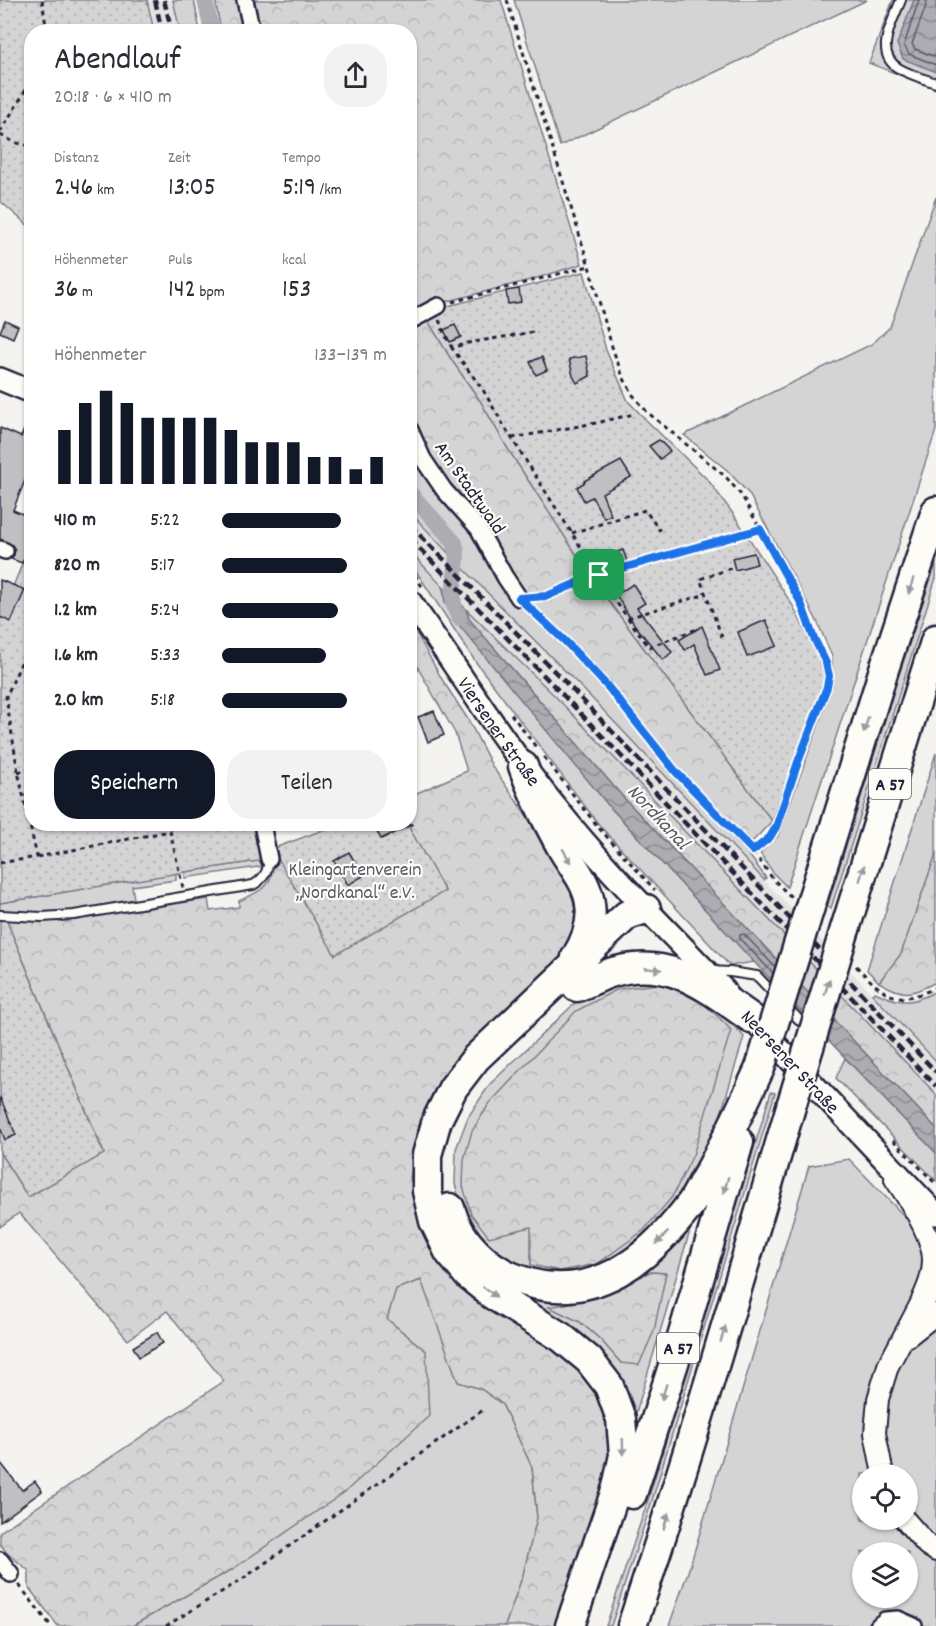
<!DOCTYPE html>
<html lang="de">
<meta charset="utf-8">
<style>
:root{--surface:#fff;--page:#f2f2f3;--text:#2b2b33;--muted:#7c7c81;--accent:#111827}
body{margin:0;font-family:Dekko,sans-serif;background:var(--page);color:var(--text);height:100vh;display:flex;flex-direction:column;font-size:22px;white-space:nowrap}
*{box-sizing:border-box;margin:0}
p{font-size:20px;color:var(--muted)}
.icon{flex:none;width:33px;height:33px;fill:none;stroke:currentColor;stroke-width:2;stroke-linecap:round;stroke-linejoin:round}
.map{position:relative;flex:1;overflow:hidden}
.panel{position:absolute;left:24px;top:24px;width:393px;height:807px;display:flex;flex-direction:column;background:var(--surface);border-radius:24px;box-shadow:0 2px 4px #0004}
.panel>*{flex:none}
.buttons{position:absolute;left:852px;top:1464px;display:grid;gap:12px}
.buttons a{display:grid;place-items:center;width:66px;height:66px;border-radius:50%;background:var(--surface);box-shadow:0 2px 4px #0004;font-size:30px}
.pin{position:absolute;display:grid;place-items:center;width:51px;height:51px;color:#fff;margin:-26px;border-radius:12px;box-shadow:0 3px 9px #0006}
.round{display:grid;place-items:center;flex:none;width:63px;height:63px;border-radius:24px;background:var(--page)}
.headline{display:flex;align-items:center;justify-content:space-between;height:102px;padding:0 30px}
h1{font-size:33px;font-weight:600;line-height:45px}
.stats{display:grid;grid-template-columns:repeat(3,1fr);gap:9px;height:102px;padding:6px 30px}
.stats div{display:grid;align-content:center}
.stats b{font-size:26px;font-weight:600}
.stats small{font-size:16px;font-weight:400}
.stats p{font-size:16px}
.chart{height:168px;padding:12px 30px}
.chart p{display:flex;justify-content:space-between}
.chart svg{width:100%;height:108px;margin-top:6px;stroke:var(--accent);stroke-width:6}
.action{display:flex;gap:12px;margin-top:auto;padding:12px 30px}
.action a{flex:1;height:69px;border-radius:24px;background:var(--accent);color:#fff;font-size:24px;font-weight:600;line-height:69px;text-align:center}
.action a+a{background:var(--page);color:var(--text)}
ul{padding:0 30px;list-style:none;font-size:20px}
li{display:grid;grid-template-columns:96px 72px 1fr;align-items:center;height:45px}
li i{height:15px;border-radius:8px;background:var(--accent)}
.map>svg:first-child{display:block}
</style>
<div class="map">
<svg width="936" height="1626" viewBox="0 0 936 1626">
<defs>
<pattern id="forest-crowns" width="20" height="18" patternUnits="userSpaceOnUse" patternTransform="scale(1.5)"><rect width="20" height="18" fill="#d5d4d5"/><path d="M2 6a3 3 0 1 1 6 0M12 15a3 3 0 1 1 6 0" fill="none" stroke="#b7b6b8"/></pattern>
<pattern id="park-dots" width="8" height="8" patternUnits="userSpaceOnUse" patternTransform="scale(1.5)"><rect width="8" height="8" fill="#d5d4d5"/><path d="M2 2h.1M6 6h.1" fill="none" stroke="#b7b6b8" stroke-width="1.8" stroke-linecap="round"/></pattern>
<pattern id="water-waves" width="16" height="10" patternUnits="userSpaceOnUse" patternTransform="scale(1.5)"><rect width="16" height="10" fill="#acacb2"/><path d="M0 5q4-4 8 0t8 0" fill="none" stroke="#8c8c92"/></pattern>
</defs>
<rect width="100%" height="100%" fill="#f4f3ef"/>
<filter id="ink" filterUnits="userSpaceOnUse"><feTurbulence type="fractalNoise" baseFrequency=".0167" numOctaves="2"/><feDisplacementMap in="SourceGraphic" scale="12" xChannelSelector="R" yChannelSelector="G"/><feConvolveMatrix kernelMatrix="1 2 1 2 8 2 1 2 1" color-interpolation-filters="sRGB"/></filter>
<g filter="url(#ink)">
<path fill="#e4e3e2" d="M147 0H173L180 31H154Z
M410 512 474 580 585 691 936 1061V1094L556 697 470 613 410 551Z"/>
<path fill="#d5d4d5" stroke="#7c7b88" stroke-width="1.5" fill-rule="evenodd" d="M173 0H194L200 31H180Z
M514 0H867L560 146Z
M893 0H936V89L869 63Z
M936 197V430L787 887 774 874 760 853 778 836 833 685 832 656 816 619 749 494 727 470 684 435 872 344 890 327Z
M410 443 475 531 517 600 563 644 605 689 674 775 747 852 766 878 764 880 585 691 462 567 464 550 459 539 410 484Z
M410 501 446 539 451 556 410 512Z
M410 551 443 587 445 603 609 806 754 962 730 966 600 826 475 661 410 562Z
M936 563V578L831 908 827 907 898 677Z
M936 753V854L901 954 879 982 867 970Z
M265 860 264 866 185 878V872Z
M176 873V880L132 886 134 899 73 911 41 914 0 912V903Z
M652 977 715 1005 744 1037 716 1130 692 1183 662 1224 591 1275 558 1279 518 1270 488 1249 465 1219 455 1184 456 1149 468 1117 490 1084 576 1002 614 981ZM532 1227 560 1271 531 1265Z
M936 991V1061L872 994 875 992C900 1004 911 1005 936 991Z
M845 1058 936 1153V1181L836 1078Z
M771 1092 775 1093 651 1504 611 1626H606L647 1503Z
M849 1159 936 1249V1626H669L690 1566 809 1166ZM862 1474H908V1520H862ZM862 1552H908V1598H862Z
M694 1217 633 1423 476 1266 589 1295ZM650 1272 666 1273 661 1292 621 1363 601 1340 580 1322 550 1307 597 1298Z
M422 1280 458 1382 481 1389 502 1404 532 1467 537 1518 523 1575 505 1626H132L231 1570 426 1351 387 1319 396 1289Z"/>
<path fill="url(#forest-crowns)" stroke="#7c7b88" stroke-width="1.5" d="M215 0H241L248 31H221Z
M250 0H501L582 264 534 279 437 304 410 315V32L257 31Z
M427 319 451 359 481 402 508 449 591 577 772 821 751 843 680 770 611 684 568 639 528 601 448 489 410 423V327Z
M466 609 556 697 936 1094V1128L623 797 469 619Z
M410 622 443 681 469 721 492 766 548 846 570 888 577 919 573 946 556 967 456 1065 425 1110 410 1177 428 1243 467 1290 564 1350 590 1377 607 1412 611 1445 603 1481 555 1626H505L523 1575 537 1518 532 1467 502 1404 481 1389 458 1382 421 1280 396 1289 387 1319 426 1351 429 1416 345 1492 231 1570 132 1626H58L29 1588V1571L7 1553 0 1544V1532L224 1381 167 1311 128 1340 19 1213 0 1227V1153L28 1197 104 1153 5 917 41 920 75 919 208 899 210 911 239 907V901C269 887 275 884 272 849L445 891 407 824H410V796L467 771 455 733 410 654Z
M936 854V982C911 995 904 997 879 982L901 954Z
M666 983C696 994 709 1007 731 1030L693 1155 672 1197 644 1230 597 1264 560 1271 531 1265V1227L489 1237 471 1214 463 1186 464 1159 472 1131 489 1104 576 1011 618 989Z
M650 1272 666 1273 654 1331 639 1365 621 1363 601 1340 580 1322 549 1307 597 1298Z"/>
<path fill="url(#park-dots)" stroke="#7c7b88" stroke-width="1.5" d="M0 0H147L154 31 32 32 31 228 0 201Z
M584 272 606 350 628 401 645 419 708 480 734 515 793 606 818 656 826 680 772 821 591 577 508 449 481 402 451 359 427 319 440 308Z
M31 542 32 824H257L265 860 185 872 0 903V619Z
M339 824H407L445 891 335 955 272 849Z
M5 917 104 1154 28 1197 0 1153V918Z"/>
<path fill="url(#water-waves)" stroke="#757582" stroke-width="1.5" d="M914 0H936V72L903 59 897 44Z
M443 587 466 609 469 619 623 797 936 1128V1153L754 962 609 806 458 624 445 603Z"/>
<g fill="none" stroke-linecap="round" stroke-linejoin="round">
<path stroke="#59596b" stroke-width="1.5" d="M919 0 904 45 909 54 936 65
M927 0 926 6 912 44 915 49 936 57
M773 973 740 939V935L744 934 775 967"/>
<path stroke="#acacb2" stroke-width="16" d="M205 0 212 32
M410 493 455 543C462 568 445 594 459 618"/>
</g>
<path fill="#c0bfc2" stroke="#22223b" stroke-width="1.5" d="M519 289 521 302 508 304 506 291Z
M5 320 18 326 13 338 0 332Z
M455 325 461 337 450 342 444 330Z
M586 356 590 376 577 383 573 376 569 359Z
M542 357 547 370 536 375 530 362Z
M31 413 32 481 26 478 13 510 32 518V557L26 555 22 563 11 559 14 555 15 550 12 545 0 539V428L21 437Z
M659 440 670 451 660 459 649 446Z
M621 461 631 477 602 493 611 515 604 518 592 497 584 501 577 487 585 482 584 481Z
M623 550 627 561 616 565 612 554Z
M754 553 757 564 735 570 732 558Z
M0 580 25 590 11 622 0 617Z
M633 584 645 603 637 608 672 652 663 660 634 624 616 595Z
M766 620 777 646 747 657 738 632Z
M702 626 720 670 707 675 694 644 685 650 679 640Z
M434 711 444 735 428 742 418 717Z
M373 824H413L381 839Z
M349 852 363 876 348 885 334 861Z
M0 1097 16 1135 5 1140 0 1127Z
M157 1332 163 1343 139 1357 133 1347Z
M0 1462 22 1490 35 1481 42 1491 0 1522Z"/>
<g fill="none" stroke-linecap="round" stroke-linejoin="round">
<defs>
<path id="service" d="M901 0C893 21 872 54 900 69 911 75 924 79 936 83
M0 915 42 917 74 915 253 885C264 879 268 871 269 859
M711 971 730 972 757 976 777 997
M785 1005 808 1029"/>
<path id="minor" d="M245 0 252 32
M410 321 438 306
M410 430 423 459 444 490 478 528 505 577 519 598
M0 549 5 551
M262 824 269 859
M0 1560 11 1574
M878 1626 885 1620 898 1619 914 1626"/>
<path id="tertiary" d="M895 1179C908 1198 933 1237 933 1260 933 1275 928 1287 922 1300
M908 1336 936 1314
M883 1474 875 1433 878 1399 888 1366 921 1303 936 1288
M905 1520 927 1545 936 1551"/>
<g id="secondary">
<path d="M0 379 32 392"/>
<path id="s1" d="M410 601C458 669 502 741 555 806 607 872 668 930 725 991"/>
<path d="M761 1029 936 1214"/>
</g>
<path id="motorway" d="M523 766C533 795 548 823 563 850 573 867 588 884 590 904 593 924 586 941 576 957
M813 897 884 669 936 511
M845 929 936 639
M577 987C587 983 597 978 607 974 666 953 705 986 751 1018
M450 1208C459 1242 488 1269 520 1280 593 1306 651 1258 692 1202 698 1193 702 1183 708 1174 727 1140 743 1104 760 1068
M632 1494 681 1341 739 1142
M570 1626 617 1487 624 1455 621 1419 609 1386 589 1360 561 1337 493 1295 468 1275 449 1252 434 1221 427 1191V1155L437 1120 453 1088 476 1058 627 915 646 909
M632 1626C690 1453 740 1278 792 1103"/>
</defs>
<use href="#service" stroke="#22223b" stroke-width="12"/>
<use href="#minor" stroke="#22223b" stroke-width="20"/>
<use href="#tertiary" stroke="#22223b" stroke-width="24"/>
<use href="#secondary" stroke="#22223b" stroke-width="26"/>
<use href="#motorway" stroke="#22223b" stroke-width="33"/>
<path stroke="#22223b" stroke-width="3" stroke-dasharray="4.5 4.5" stroke-linecap="butt" d="M42 0 47 32
M507 0 589 266 613 350 623 377 633 395 647 412 726 477 742 496 801 603 812 636 826 663 829 676 827 687 798 762 776 827 770 837 753 851
M0 132 32 80
M0 135 14 142 32 147
M452 302 589 266
M439 320 445 335 452 348
M533 332 468 343 452 348 483 390 504 426 611 595 649 647 697 629
M512 438 596 423 634 414
M572 533 645 510 660 531
M410 567 423 588
M532 597 547 596 591 577 760 529
M529 607 566 642 608 687 676 772 755 854 773 879 792 898
M628 618 706 594
M722 637 700 579 732 568
M511 714 536 747
M544 757 598 827 655 890
M18 772 32 768
M169 824 170 831
M37 857 170 831 183 888
M0 863 37 857 18 772 6 697 29 645 32 646
M856 966C884 995 896 1008 936 987
M893 1140 936 1184
M19 1585 51 1626
M166 1626 241 1580 483 1410"/>
<use href="#service" stroke="#fdfcf7" stroke-width="8"/>
<use href="#minor" stroke="#fdfcf7" stroke-width="15"/>
<use href="#tertiary" stroke="#fdfcf7" stroke-width="20"/>
<use href="#secondary" stroke="#fdfcf7" stroke-width="21"/>
<use href="#motorway" stroke="#fdfcf7" stroke-width="28"/>
<path stroke="#22223b" stroke-width="4.5" stroke-dasharray="9 4.5" stroke-linecap="butt" d="M155 0 162 32
M164 0 172 32
M410 525 568 685 936 1072
M410 539 562 694 936 1086"/>
<defs>
<path id="motorway-bridge" d="M760 1068 813 897
M792 1103 845 929"/>
</defs>
<use href="#motorway-bridge" stroke="#22223b" stroke-width="33" stroke-linecap="butt"/>
<use href="#motorway-bridge" stroke="#fdfcf7" stroke-width="28"/>
</g>
<defs><path id="oneway-solid" d="M-6-.8H1V-3.2L6.5 0L1 3.2V.8H-6Z" transform="scale(1.5)"/></defs>
<g fill="#9a9aa2">
<use href="#oneway-solid" transform="translate(911 586) rotate(108)"/>
<use href="#oneway-solid" transform="translate(866 725) rotate(107)"/>
<use href="#oneway-solid" transform="translate(567 856) rotate(59)"/>
<use href="#oneway-solid" transform="translate(862 873) rotate(-73)"/>
<use href="#oneway-solid" transform="translate(653 969) rotate(5)"/>
<use href="#oneway-solid" transform="translate(827 987) rotate(-73)"/>
<use href="#oneway-solid" transform="translate(726 1185) rotate(106)"/>
<use href="#oneway-solid" transform="translate(662 1238) rotate(135)"/>
<use href="#oneway-solid" transform="translate(490 1292) rotate(36)"/>
<use href="#oneway-solid" transform="translate(723 1334) rotate(-73)"/>
<use href="#oneway-solid" transform="translate(664 1392) rotate(107)"/>
<use href="#oneway-solid" transform="translate(623 1447) rotate(88)"/>
<use href="#oneway-solid" transform="translate(666 1521) rotate(-73)"/>
</g>
</g>
<g fill="none" stroke-linecap="round" stroke-linejoin="round" filter="url(#ink)">
<defs>
<path id="route" d="M760 529 801 603 813 636 826 663 829 676 827 687 798 762 776 827 770 837 753 851 676 772 608 687 566 642 519 598 547 596 591 577Z"/>
</defs>
<use href="#route" stroke="#fff" stroke-width="12"/>
<use href="#route" stroke="#1a73e8" stroke-width="8"/>
</g>
<g text-anchor="middle" stroke-width="4.5" stroke-linejoin="round" paint-order="stroke">
<g fill="#fdfcf7" stroke="#646373" stroke-width="1.5">
<rect x="869" y="769" width="42" height="30" rx="4.5"/>
<rect x="657" y="1333" width="42" height="30" rx="4.5"/>
</g>
<g font-size="18" font-weight="bold" fill="#22223b">
<text x="890" y="790">A 57</text>
<text x="678" y="1354">A 57</text>
</g>
<g font-size="20" fill="#22223b" stroke="#fdfcf7">
<text transform="translate(471 487) rotate(55)" y="7">Am Stadtwald</text>
<text dy="7" stroke="none"><textPath href="#s1" startOffset="158">Viersener Straße</textPath></text>
<text transform="translate(791 1061) rotate(47)" y="7">Neersener Straße</text>
</g>
<g font-size="20" fill="#585769" stroke="#fdfcf7">
<text x="355" y="875">Kleingartenverein<tspan x="355" dy="23">„Nordkanal“ e.V.</tspan></text>
</g>
<g font-size="21" font-style="italic" fill="#59596b" stroke="#fdfcf7">
<text transform="translate(659 816) rotate(47)" y="7">Nordkanal</text>
</g>
</g>
</svg>
<div class="buttons">
<a><svg class="icon" aria-label="locate" viewBox="0 0 24 24"><circle cx="12" cy="12" r="6"/><path d="M12 2v4M12 18v4M2 12h4M18 12h4"/></svg></a>
<a><svg class="icon" aria-label="layers" viewBox="0 0 24 24"><path d="M12 4l9 5-9 5-9-5zM3 14l9 5 9-5"/></svg></a>
</div>
<div class="pin" style="left:599px;top:575px;background:#1e9e55"><svg class="icon" aria-label="arrive" viewBox="0 0 24 24"><path d="M6 21V4h12l-3 4 3 4H6"/></svg></div>
<section class="panel">
<div class="headline"><div><h1>Abendlauf</h1><p>20:18 · 6 × 410 m</p></div><a class="round"><svg class="icon" aria-label="share" viewBox="0 0 24 24"><path d="M12 15V3M7 8l5-5 5 5M5 13v7h14v-7"/></svg></a></div>
<div class="stats">
<div><p>Distanz</p><b>2.46<small> km</small></b></div>
<div><p>Zeit</p><b>13:05</b></div>
<div><p>Tempo</p><b>5:19<small> /km</small></b></div>
</div>
<div class="stats">
<div><p>Höhenmeter</p><b>36<small> m</small></b></div>
<div><p>Puls</p><b>142<small> bpm</small></b></div>
<div><p>kcal</p><b>153</b></div>
</div>
<div class="chart"><p><span>Höhenmeter</span>133–139 m</p>
<svg viewBox="0 0 160 44" preserveAspectRatio="none"><path d="M5 44V22M15 44V11M25 44V6M35 44V11M45 44V17M55 44V17M65 44V17M75 44V17M85 44V22M95 44V27M105 44V27M115 44V27M125 44V33M135 44V33M145 44V38M155 44V33"/></svg>
</div>
<ul>
<li><b>410 m</b>5:22<i style="width:72%"></i></li>
<li><b>820 m</b>5:17<i style="width:76%"></i></li>
<li><b>1.2 km</b>5:24<i style="width:70%"></i></li>
<li><b>1.6 km</b>5:33<i style="width:63%"></i></li>
<li><b>2.0 km</b>5:18<i style="width:76%"></i></li>
</ul>
<div class="action"><a>Speichern</a><a>Teilen</a></div>
</section>
</div>
